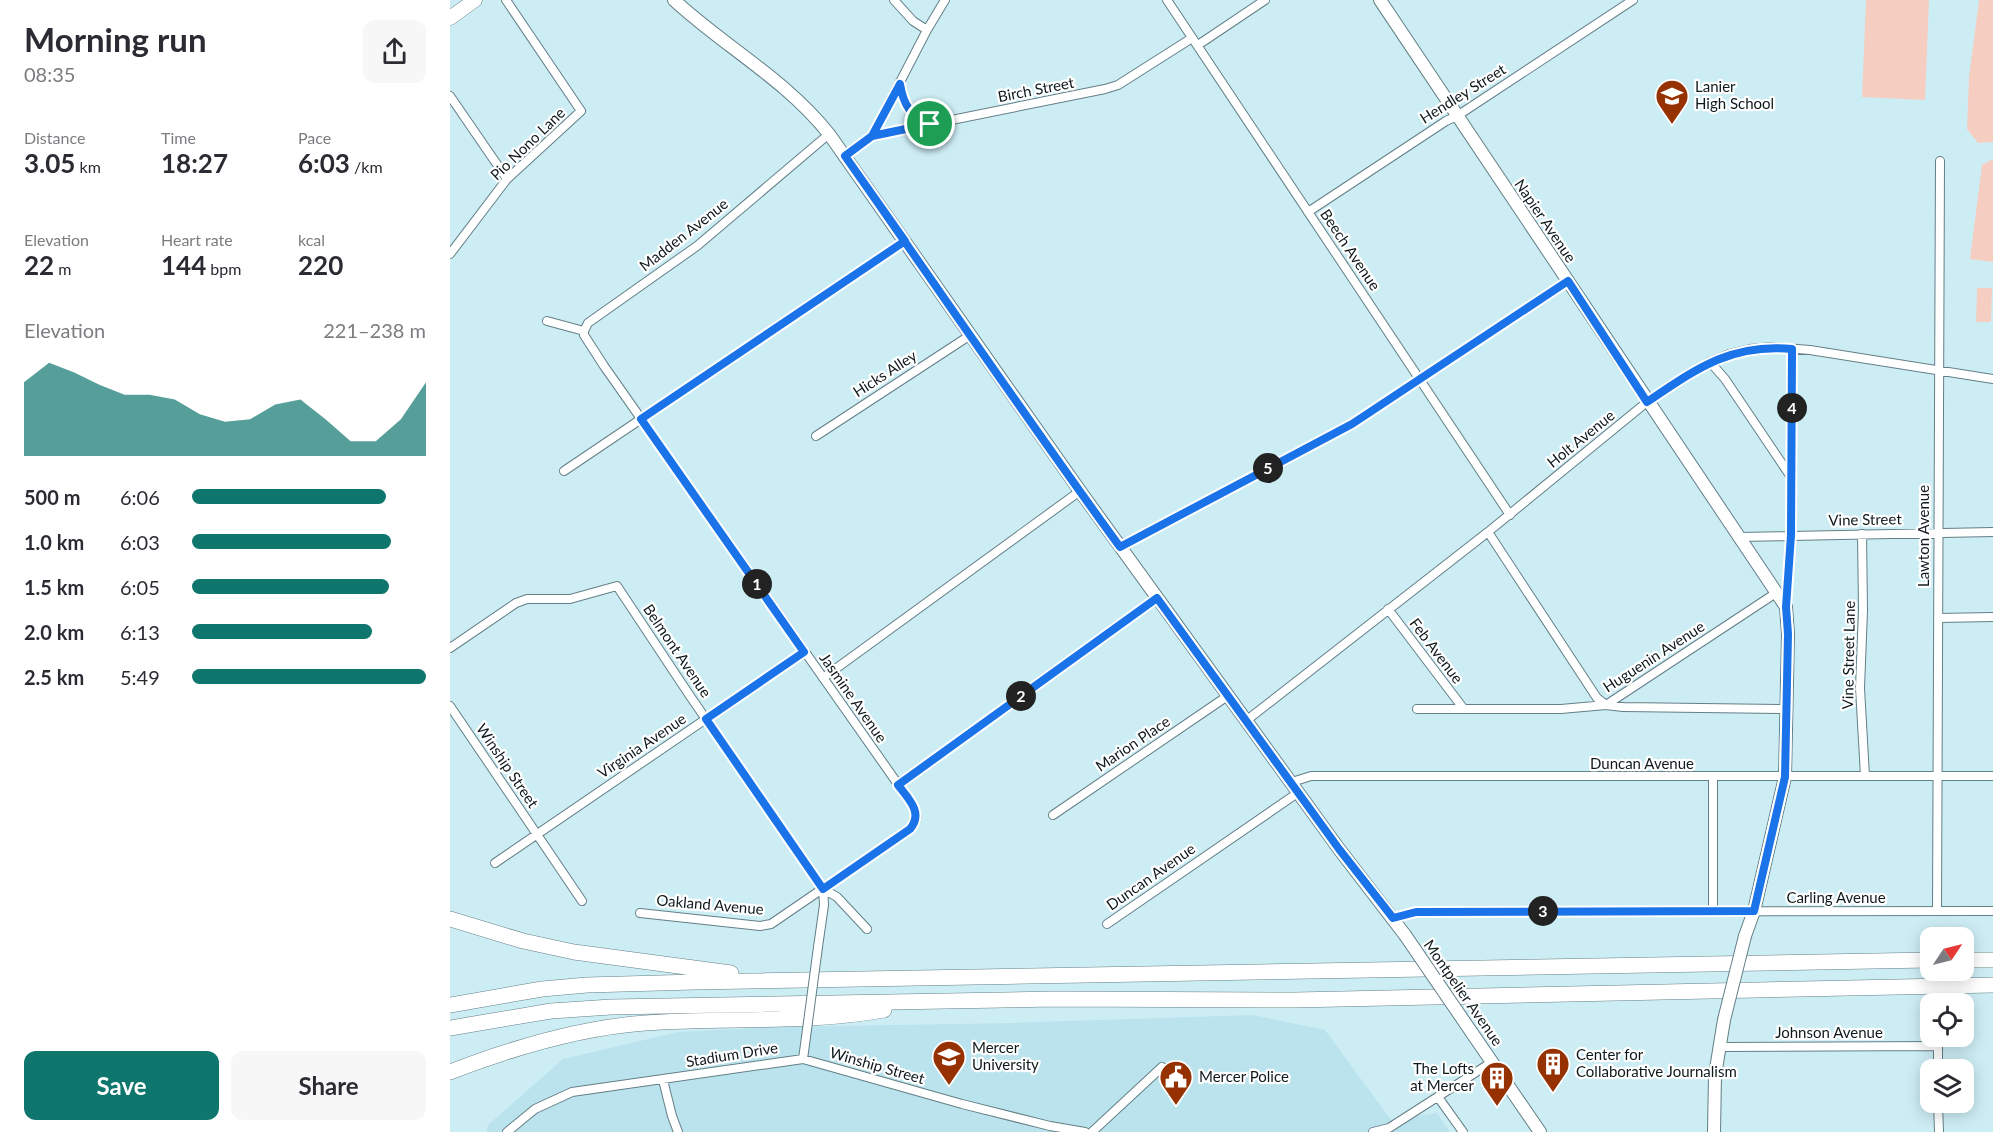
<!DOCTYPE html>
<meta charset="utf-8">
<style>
:root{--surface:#fff;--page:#f7f7f7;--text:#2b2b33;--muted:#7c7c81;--accent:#0f766e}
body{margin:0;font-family:Lato,sans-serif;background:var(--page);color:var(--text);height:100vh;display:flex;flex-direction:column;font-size:22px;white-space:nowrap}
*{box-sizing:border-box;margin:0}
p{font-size:20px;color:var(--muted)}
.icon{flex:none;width:33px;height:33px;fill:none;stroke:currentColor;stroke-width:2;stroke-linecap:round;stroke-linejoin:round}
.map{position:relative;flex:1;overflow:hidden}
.details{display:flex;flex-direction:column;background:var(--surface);width:450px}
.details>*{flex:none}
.needle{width:39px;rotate:55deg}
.buttons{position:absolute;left:1470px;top:927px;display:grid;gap:12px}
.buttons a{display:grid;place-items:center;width:54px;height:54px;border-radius:12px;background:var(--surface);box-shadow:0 3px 15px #0003;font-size:30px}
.pin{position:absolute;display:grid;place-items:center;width:51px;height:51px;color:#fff;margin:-26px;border:3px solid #fff;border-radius:50%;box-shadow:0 2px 6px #0007}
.km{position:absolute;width:30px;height:30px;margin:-15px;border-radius:50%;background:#222;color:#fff;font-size:16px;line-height:30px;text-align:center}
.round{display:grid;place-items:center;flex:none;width:63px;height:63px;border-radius:12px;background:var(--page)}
.headline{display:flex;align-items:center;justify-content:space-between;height:102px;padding:0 24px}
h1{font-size:33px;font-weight:700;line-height:45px}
.stats{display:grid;grid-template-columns:repeat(3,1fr);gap:9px;height:102px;padding:6px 24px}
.stats div{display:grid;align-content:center}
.stats b{font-size:26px;font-weight:700}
.stats small{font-size:16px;font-weight:400}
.stats p{font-size:16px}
.chart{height:168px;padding:12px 24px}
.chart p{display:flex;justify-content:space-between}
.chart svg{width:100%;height:108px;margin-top:6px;fill:var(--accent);opacity:.7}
.button{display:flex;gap:12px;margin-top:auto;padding:12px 24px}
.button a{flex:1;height:69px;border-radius:12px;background:var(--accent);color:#fff;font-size:24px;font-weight:700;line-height:69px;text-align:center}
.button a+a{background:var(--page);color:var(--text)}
ul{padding:0 24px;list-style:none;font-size:20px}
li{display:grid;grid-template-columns:96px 72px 1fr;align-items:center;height:45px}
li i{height:15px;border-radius:8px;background:var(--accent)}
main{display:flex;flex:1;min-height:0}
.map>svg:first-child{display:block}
</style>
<main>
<section class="details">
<div class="headline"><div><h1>Morning run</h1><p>08:35</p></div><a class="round"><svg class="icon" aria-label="share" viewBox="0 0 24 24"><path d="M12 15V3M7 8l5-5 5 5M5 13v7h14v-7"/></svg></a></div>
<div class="stats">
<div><p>Distance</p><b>3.05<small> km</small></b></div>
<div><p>Time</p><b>18:27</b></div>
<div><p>Pace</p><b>6:03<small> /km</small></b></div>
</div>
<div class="stats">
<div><p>Elevation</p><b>22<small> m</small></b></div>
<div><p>Heart rate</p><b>144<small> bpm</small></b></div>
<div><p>kcal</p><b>220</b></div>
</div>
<div class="chart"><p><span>Elevation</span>221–238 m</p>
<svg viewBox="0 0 160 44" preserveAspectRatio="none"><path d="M0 44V14L10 6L20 10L30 15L40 19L50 19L60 21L70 27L80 30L90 29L100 23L110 21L120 29L130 38L140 38L150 29L160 14V44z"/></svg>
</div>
<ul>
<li><b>500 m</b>6:06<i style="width:83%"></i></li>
<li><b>1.0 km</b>6:03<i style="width:85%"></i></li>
<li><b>1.5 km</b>6:05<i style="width:84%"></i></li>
<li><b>2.0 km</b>6:13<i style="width:77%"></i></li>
<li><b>2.5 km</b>5:49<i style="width:100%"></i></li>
</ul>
<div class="button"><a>Save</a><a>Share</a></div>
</section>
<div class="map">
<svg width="1543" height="1132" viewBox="0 0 1543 1132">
<rect width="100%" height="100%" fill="#cdedf5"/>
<path fill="#bae3ed" d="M802 1015 875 1030 941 1120 987 1113 1000 1132H36L38 1125 113 1059 228 1032 329 1027 561 1023Z"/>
<path fill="#f6cec1" d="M1416 0H1479L1475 100 1412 97Z
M1529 0H1543V142L1528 143 1517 129 1519 77Z
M1541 160 1543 161V262L1520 259 1532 165Z
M1527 288H1542L1541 322H1526Z"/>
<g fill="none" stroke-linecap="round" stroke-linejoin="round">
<defs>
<path id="street" d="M444 0 463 21 477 30
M717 0 1060 515
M748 45 815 0
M450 84C453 103 461 117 480 124
M0 96 57 179
M422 136 655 89 668 85 742 38
M395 156 422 136 477 30 495 0
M858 212 996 121 1007 116 1183 0
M0 254 57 179 131 111 56 0
M97 321 134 331
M134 331V335L154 366 464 807C468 816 467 822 460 829L321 924 310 926 190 913
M134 331 138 323 247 246 379 134
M1260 362 1275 379 1341 477
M366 436 519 336
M114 471 455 241
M1038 532 1147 698 1156 705 1173 707 1337 709
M1412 534 1413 610 1410 688 1415 776
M1288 537 1543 532
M670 547 902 424 1118 281
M1336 607 1341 535 1342 349
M938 609 1013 708
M1488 618 1543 617
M0 648 66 603 77 599H120L167 586 240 696 373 889 387 897 417 929
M373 678 630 491
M0 706 132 901
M967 709H1111L1156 705 1326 593
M797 720 1038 532 1197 402 1260 362 1279 354 1300 349 1322 347 1360 350 1543 379
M1263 777V911
M842 782 861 776H1543
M448 785 707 598
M603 815 779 695
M45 863 354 652
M1487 911 1490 161
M943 918 966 912 1543 911
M657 924 849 792
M368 947 374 905 373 889
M1269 1047 1488 1046V1070
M353 1059 356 1037
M213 1080 222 1116 228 1132
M988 1097 1013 1132
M1488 1102 1489 1132
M57 1132 85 1109 122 1092 353 1059 512 1104 600 1126 635 1132
M642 1132 712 1067
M923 1132 939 1128 1042 1062"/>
<path id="secondary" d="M224 0C275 47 335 79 379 134L630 491 889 849 955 935
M930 0 1336 607 1338 634 1335 777 1304 911 1295 936
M1022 1033 1090 1132
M1264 1132 1265 1075 1274 1020"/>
<path id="primary" d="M0 18 25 0"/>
<path id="highway" d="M0 919 73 941 124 952 281 973
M1514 960H1543
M0 1005 92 989 137 985 245 982 1480 960
M0 1028 101 1011 161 1007 605 999 845 1000 1543 985
M0 1072C62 1048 128 1028 195 1023 274 1017 356 1024 434 1010"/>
</defs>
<use href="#street" stroke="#637f87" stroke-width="10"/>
<use href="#secondary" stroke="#637f87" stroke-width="14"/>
<use href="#primary" stroke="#637f87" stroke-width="15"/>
<use href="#highway" stroke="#637f87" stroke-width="16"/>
<use href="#street" stroke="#fff" stroke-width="8"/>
<use href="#secondary" stroke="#fff" stroke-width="12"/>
<use href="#primary" stroke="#fff" stroke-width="14"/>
<use href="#highway" stroke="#fff" stroke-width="15"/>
<defs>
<path id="street-bridge" d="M356 1037 368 947"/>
<path id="secondary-bridge" d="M955 935 1022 1033
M1274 1020 1295 936"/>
</defs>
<use href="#street-bridge" stroke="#637f87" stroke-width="10" stroke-linecap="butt"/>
<use href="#secondary-bridge" stroke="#637f87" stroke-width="14" stroke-linecap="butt"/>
<use href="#street-bridge" stroke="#fff" stroke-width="8"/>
<use href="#secondary-bridge" stroke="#fff" stroke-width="12"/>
</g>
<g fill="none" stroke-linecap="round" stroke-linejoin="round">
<defs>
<path id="route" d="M480 124 422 136 395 156 455 241 191 419 354 652 256 719 373 889 460 829C474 813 458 798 448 785L707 598 889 849 943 918 966 912 1304 911 1335 777 1338 634 1336 607 1341 535 1342 349C1281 343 1246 369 1197 402L1118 281 902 424 670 547C576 418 487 287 395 156L422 136 450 84C453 104 461 117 480 124"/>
</defs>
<use href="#route" stroke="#fff" stroke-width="12"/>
<use href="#route" stroke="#1a73e8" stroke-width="8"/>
</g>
<defs>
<symbol id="school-pin" viewBox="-11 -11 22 30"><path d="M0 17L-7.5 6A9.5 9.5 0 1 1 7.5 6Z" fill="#963102" stroke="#fff"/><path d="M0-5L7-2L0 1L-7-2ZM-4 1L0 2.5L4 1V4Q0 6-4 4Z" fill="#fff"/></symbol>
<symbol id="university-pin" viewBox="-11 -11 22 30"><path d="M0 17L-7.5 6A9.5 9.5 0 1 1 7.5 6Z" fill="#963102" stroke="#fff"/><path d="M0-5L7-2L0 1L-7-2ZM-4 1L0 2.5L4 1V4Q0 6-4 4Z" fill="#fff"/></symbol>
<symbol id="building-pin" viewBox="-11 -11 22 30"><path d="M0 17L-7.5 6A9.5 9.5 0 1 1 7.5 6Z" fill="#963102" stroke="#fff"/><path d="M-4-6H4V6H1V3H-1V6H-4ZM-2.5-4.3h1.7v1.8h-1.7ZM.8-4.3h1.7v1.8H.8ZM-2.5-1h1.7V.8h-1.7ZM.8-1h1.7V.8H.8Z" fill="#fff"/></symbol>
<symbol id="civic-pin" viewBox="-11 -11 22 30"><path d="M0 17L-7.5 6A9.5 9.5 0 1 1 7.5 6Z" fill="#963102" stroke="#fff"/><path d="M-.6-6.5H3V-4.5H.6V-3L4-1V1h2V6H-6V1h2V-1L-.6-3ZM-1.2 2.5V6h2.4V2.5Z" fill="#fff"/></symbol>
</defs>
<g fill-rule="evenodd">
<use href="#school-pin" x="1203" y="77" width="38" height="52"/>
<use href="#university-pin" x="480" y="1038" width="38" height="52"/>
<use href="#building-pin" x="1084" y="1045" width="38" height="52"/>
<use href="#civic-pin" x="707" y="1058" width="38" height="52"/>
<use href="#building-pin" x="1028" y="1059" width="38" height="52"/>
</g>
<g text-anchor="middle" stroke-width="4.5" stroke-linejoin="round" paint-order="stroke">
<g font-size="15" fill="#0e191c" stroke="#fff" text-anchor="start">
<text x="1245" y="92">Lanier<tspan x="1245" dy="17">High School</tspan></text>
<text x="522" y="1053">Mercer<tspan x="522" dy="17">University</tspan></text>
<text x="1126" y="1060">Center for<tspan x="1126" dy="17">Collaborative Journalism</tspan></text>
<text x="1024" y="1074" text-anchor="end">The Lofts<tspan x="1024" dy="17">at Mercer</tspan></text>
<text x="749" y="1082">Mercer Police</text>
</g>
<g font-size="15" fill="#0e191c" stroke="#fff">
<text transform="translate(586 90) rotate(-11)" y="5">Birch Street</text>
<text transform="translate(1013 94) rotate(-32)" y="5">Hendley Street</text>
<text transform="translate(78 144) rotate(-44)" y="5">Pio Nono Lane</text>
<text transform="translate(1095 221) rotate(56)" y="5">Napier Avenue</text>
<text transform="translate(234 235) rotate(-38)" y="5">Madden Avenue</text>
<text transform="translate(900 250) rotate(56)" y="5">Beech Avenue</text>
<text transform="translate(435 374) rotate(-33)" y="5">Hicks Alley</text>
<text transform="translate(1131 439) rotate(-39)" y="5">Holt Avenue</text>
<text transform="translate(1415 520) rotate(-1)" y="5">Vine Street</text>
<text transform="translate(1474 536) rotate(-90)" y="5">Lawton Avenue</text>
<text transform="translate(227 651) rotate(56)" y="5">Belmont Avenue</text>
<text transform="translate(986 651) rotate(53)" y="5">Feb Avenue</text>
<text transform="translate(1399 655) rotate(-89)" y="5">Vine Street Lane</text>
<text transform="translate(1204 657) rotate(-33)" y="5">Huguenin Avenue</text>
<text transform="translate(403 698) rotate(55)" y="5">Jasmine Avenue</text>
<text transform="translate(683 744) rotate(-34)" y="5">Marion Place</text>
<text transform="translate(192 746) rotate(-34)" y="5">Virginia Avenue</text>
<text x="1192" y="769">Duncan Avenue</text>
<text transform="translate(57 766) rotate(56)" y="5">Winship Street</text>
<text transform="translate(701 877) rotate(-35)" y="5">Duncan Avenue</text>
<text x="1386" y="903">Carling Avenue</text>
<text transform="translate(260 905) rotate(5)" y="5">Oakland Avenue</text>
<text transform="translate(1013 993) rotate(55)" y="5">Montpelier Avenue</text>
<text x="1379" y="1038">Johnson Avenue</text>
<text transform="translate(282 1055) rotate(-9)" y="5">Stadium Drive</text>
<text transform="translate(427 1066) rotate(16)" y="5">Winship Street</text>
</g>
</g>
</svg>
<div class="buttons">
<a><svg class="needle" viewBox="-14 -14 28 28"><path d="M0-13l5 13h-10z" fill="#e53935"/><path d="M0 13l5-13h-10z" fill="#7c7c81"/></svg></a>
<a><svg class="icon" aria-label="locate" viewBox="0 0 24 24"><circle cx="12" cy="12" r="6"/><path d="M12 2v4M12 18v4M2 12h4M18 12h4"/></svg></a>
<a><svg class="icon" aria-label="layers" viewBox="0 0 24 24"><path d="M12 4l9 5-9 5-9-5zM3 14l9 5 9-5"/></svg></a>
</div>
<div class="pin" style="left:480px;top:124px;background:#1e9e55"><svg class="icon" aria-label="arrive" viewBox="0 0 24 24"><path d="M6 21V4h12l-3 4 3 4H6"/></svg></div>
<b class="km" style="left:307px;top:584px">1</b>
<b class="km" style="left:571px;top:696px">2</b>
<b class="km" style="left:1093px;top:911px">3</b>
<b class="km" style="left:1342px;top:408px">4</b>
<b class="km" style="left:818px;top:468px">5</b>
</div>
</main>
